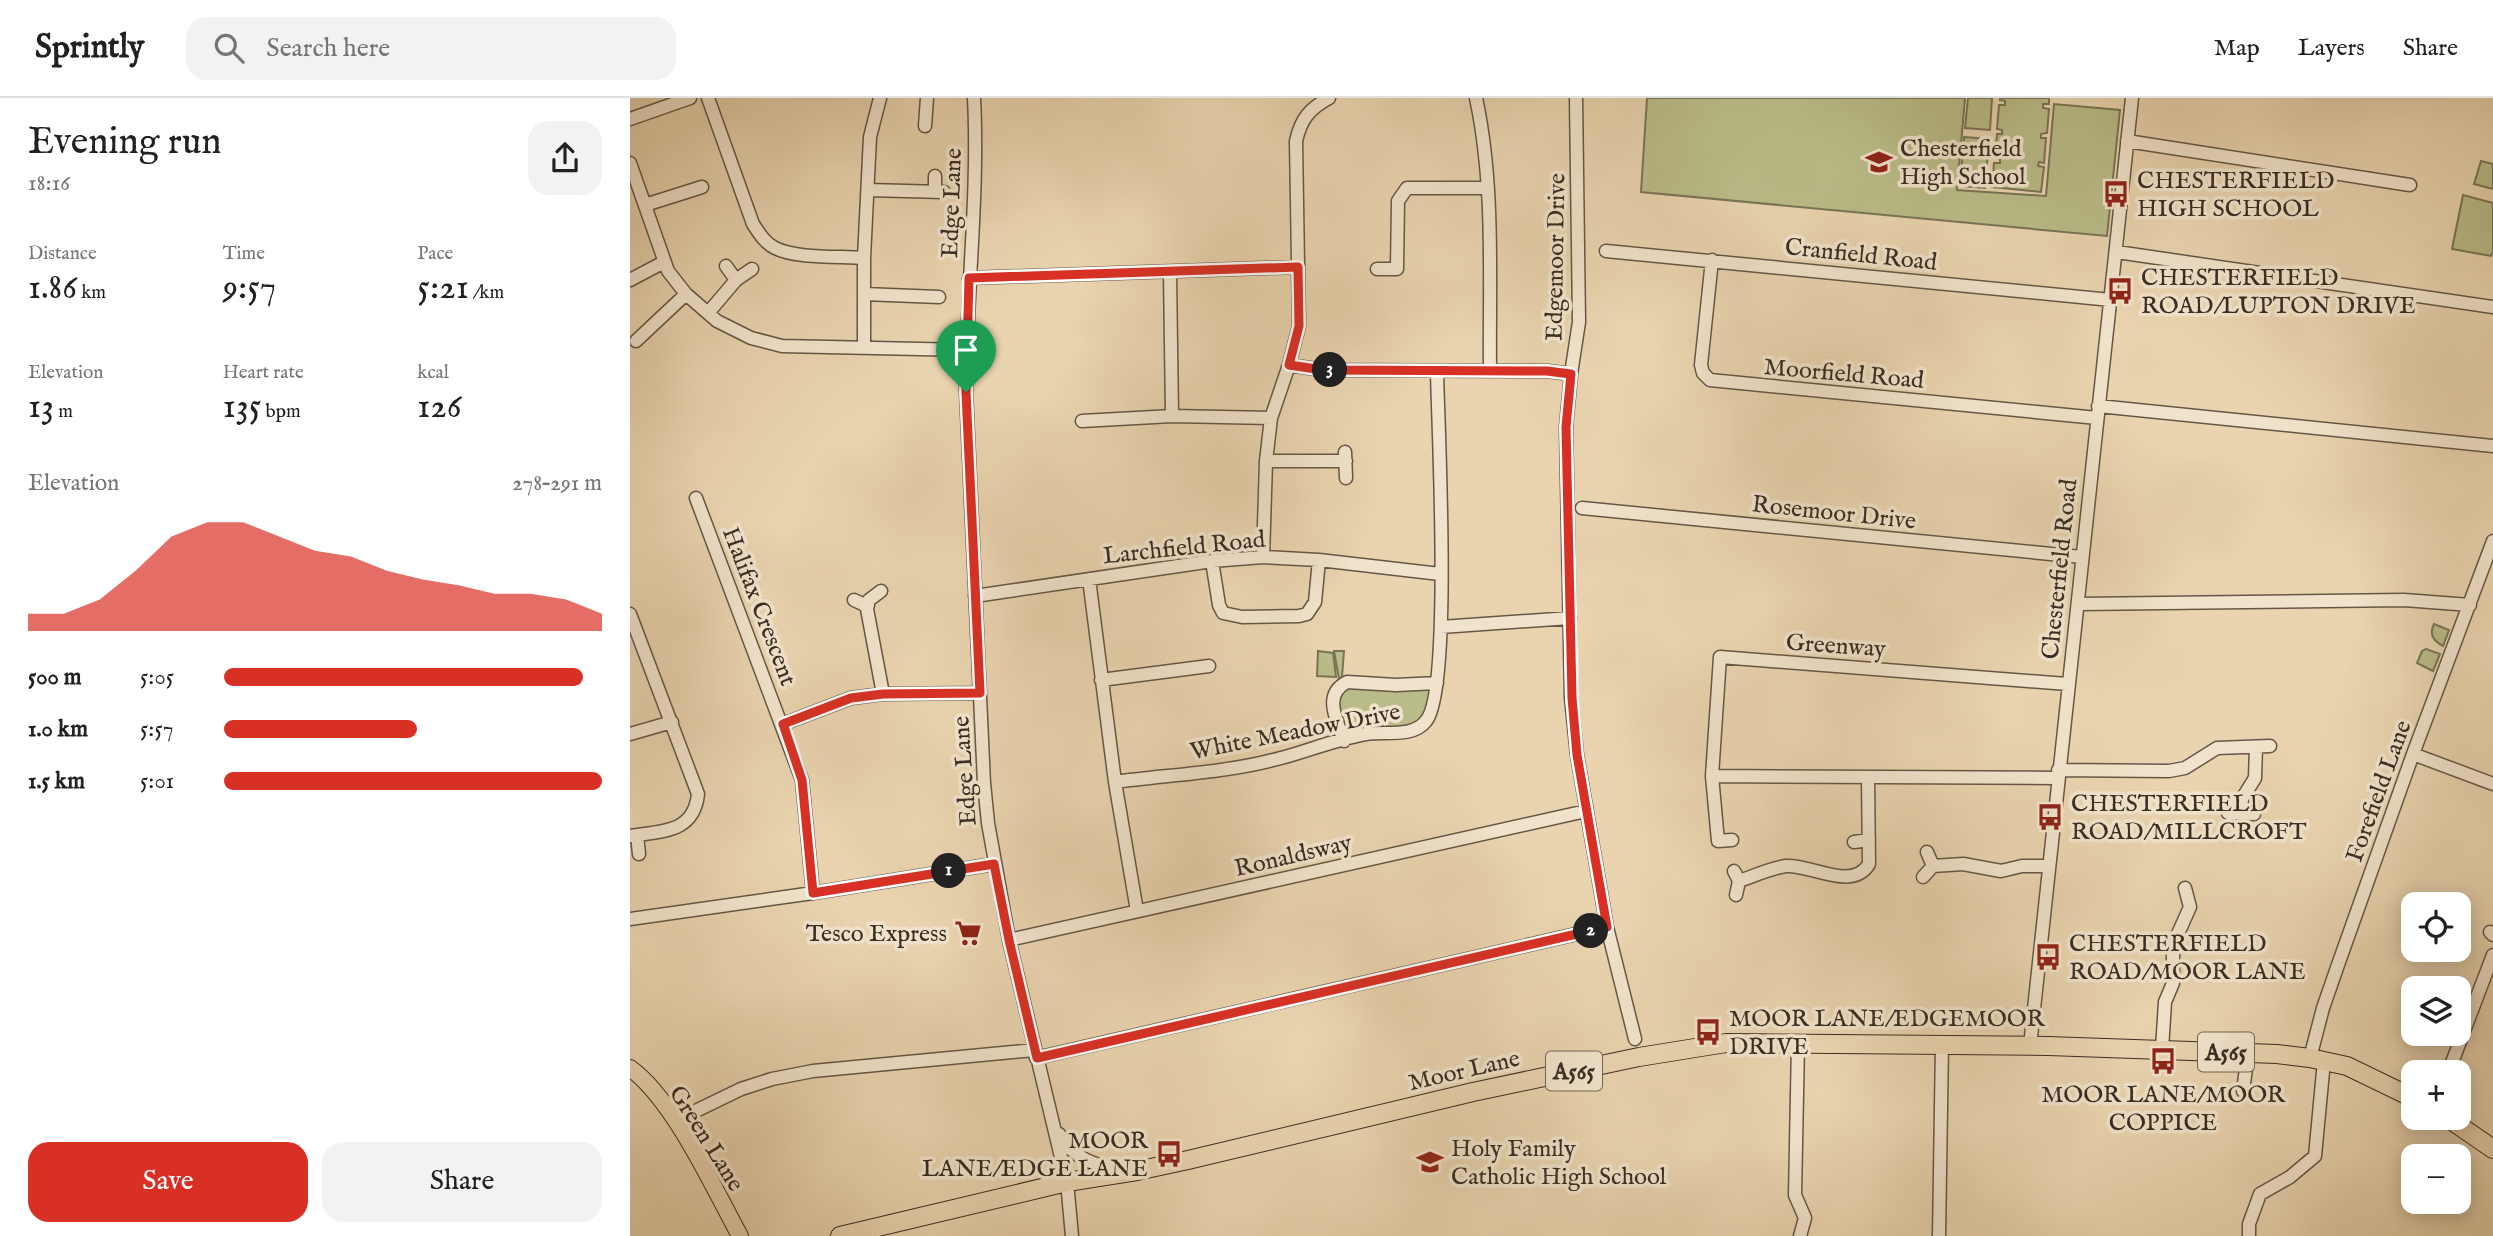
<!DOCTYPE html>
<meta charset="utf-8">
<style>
:root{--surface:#fff;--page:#f2f2f2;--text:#202124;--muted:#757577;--line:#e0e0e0;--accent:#d93025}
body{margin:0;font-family:"IM FELL English",serif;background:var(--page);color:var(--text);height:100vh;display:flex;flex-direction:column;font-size:26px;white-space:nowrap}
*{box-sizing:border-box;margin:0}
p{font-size:23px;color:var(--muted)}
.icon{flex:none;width:38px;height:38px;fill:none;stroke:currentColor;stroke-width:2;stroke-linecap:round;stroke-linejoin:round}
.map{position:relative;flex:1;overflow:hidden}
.sheet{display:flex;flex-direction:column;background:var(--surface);width:630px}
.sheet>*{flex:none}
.buttons{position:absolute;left:1771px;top:794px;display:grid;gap:14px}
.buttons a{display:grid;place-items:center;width:70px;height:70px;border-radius:14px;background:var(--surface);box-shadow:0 4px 18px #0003;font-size:35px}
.pin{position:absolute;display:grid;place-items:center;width:60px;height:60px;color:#fff;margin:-72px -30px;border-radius:50% 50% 50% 0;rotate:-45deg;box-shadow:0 0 7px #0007}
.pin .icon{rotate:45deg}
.km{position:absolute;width:35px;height:35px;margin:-18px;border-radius:50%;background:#222;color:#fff;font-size:19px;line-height:35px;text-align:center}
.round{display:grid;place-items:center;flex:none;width:74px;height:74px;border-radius:21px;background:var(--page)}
.headline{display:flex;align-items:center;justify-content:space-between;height:119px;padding:0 28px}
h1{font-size:38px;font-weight:600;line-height:52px}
.metrics{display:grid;grid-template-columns:repeat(3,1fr);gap:10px;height:119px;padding:7px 28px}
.metrics div{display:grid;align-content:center}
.metrics b{font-size:35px;font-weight:600}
.metrics small{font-size:19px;font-weight:400}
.metrics p{font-size:19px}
.chart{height:196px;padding:14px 28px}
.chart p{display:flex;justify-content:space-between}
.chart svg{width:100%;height:126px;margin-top:7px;fill:var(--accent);opacity:.7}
.action{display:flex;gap:14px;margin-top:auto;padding:14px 28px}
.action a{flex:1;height:80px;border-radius:21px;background:var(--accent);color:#fff;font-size:28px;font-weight:600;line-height:80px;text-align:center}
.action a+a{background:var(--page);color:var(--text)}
ul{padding:0 28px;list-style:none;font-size:23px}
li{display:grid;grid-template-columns:112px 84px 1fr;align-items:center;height:52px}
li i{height:18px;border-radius:9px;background:var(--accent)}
header{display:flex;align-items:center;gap:42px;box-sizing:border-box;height:98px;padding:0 35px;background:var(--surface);border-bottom:2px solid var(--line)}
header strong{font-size:33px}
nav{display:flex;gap:38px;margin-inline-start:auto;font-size:24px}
.search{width:490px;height:63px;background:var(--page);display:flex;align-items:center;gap:18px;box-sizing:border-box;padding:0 24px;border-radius:21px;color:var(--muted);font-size:26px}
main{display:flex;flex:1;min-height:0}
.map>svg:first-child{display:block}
</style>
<header>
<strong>Sprintly</strong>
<div class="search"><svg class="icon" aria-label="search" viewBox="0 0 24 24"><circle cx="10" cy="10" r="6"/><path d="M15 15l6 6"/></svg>Search here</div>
<nav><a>Map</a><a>Layers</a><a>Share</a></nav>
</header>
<main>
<section class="sheet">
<div class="headline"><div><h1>Evening run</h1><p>18:16</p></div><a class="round"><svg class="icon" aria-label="share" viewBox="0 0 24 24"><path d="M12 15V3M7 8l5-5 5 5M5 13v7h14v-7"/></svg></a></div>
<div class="metrics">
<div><p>Distance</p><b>1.86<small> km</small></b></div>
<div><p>Time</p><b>9:57</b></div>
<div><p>Pace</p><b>5:21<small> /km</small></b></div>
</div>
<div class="metrics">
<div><p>Elevation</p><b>13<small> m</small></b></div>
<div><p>Heart rate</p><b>135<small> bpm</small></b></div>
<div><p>kcal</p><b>126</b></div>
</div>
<div class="chart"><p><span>Elevation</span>278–291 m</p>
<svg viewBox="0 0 160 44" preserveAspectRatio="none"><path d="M0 44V38L10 38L20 33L30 23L40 11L50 6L60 6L70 11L80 16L90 18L100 23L110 26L120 28L130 31L140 31L150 33L160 38V44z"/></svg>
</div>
<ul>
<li><b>500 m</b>5:05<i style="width:95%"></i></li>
<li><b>1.0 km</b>5:57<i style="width:51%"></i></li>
<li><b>1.5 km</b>5:01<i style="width:100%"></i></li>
</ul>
<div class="action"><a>Save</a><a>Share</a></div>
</section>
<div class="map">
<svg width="1863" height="1138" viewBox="0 0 1863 1138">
<rect width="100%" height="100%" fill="#e9d4af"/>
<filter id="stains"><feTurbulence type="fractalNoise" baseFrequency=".00286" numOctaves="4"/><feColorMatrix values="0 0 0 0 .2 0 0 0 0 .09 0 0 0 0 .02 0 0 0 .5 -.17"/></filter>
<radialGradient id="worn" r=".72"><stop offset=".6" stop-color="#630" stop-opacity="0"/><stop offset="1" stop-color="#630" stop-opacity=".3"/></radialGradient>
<path fill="#b9bc88" stroke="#797456" stroke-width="2" d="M1017 0H1335L1327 92 1416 98 1424 6 1490 12 1477 138 1011 94Z
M1338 0H1362L1360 32 1335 30Z
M1370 0H1419V6H1413V10L1419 11 1417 35 1411 36V40H1416L1414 65 1409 64 1408 68 1414 69 1411 94 1362 89 1364 65H1370V61L1365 60 1367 36H1372V32L1367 31 1369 7H1375V3L1370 2Z
M1334 39 1359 41 1355 90 1330 88Z
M1851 63 1863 66V91L1844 86Z
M1833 97 1863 105V154L1861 158 1822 151Z
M1804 526 1819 532 1813 548C1803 543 1799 536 1804 526Z
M1796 551 1810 556 1803 573 1787 565 1792 553Z
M688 553 703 555 706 579 687 578Z
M704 553H714L712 579 709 581Z
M722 587 797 591 800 594 796 617 781 629 718 634 715 632C708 611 700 600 722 587Z"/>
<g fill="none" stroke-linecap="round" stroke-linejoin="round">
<defs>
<path id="minor" d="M78 0 123 126C129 135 135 145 145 150 167 161 209 158 234 160
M344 0C349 98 336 196 336 294L354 685 358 725 379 842 437 1084 442 1138
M846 0C865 89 859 182 860 273
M946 0 949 224 941 276 936 329 941 600 947 657 977 829 1005 941
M0 21 60 0
M295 28 297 0
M1497 43 1780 87
M0 65 38 173 56 196 87 223 121 240 152 248 336 252
M238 92 314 94
M305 93V78
M15 107 72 89
M976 153 1481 202
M1487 154 1863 209
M1082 162 1071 267 1073 275 1080 282 1467 320
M96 168 106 182
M747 171H767L768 103 777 90H858
M540 175 542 318
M339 180 668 169
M0 182 34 164
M234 196 309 199
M78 215 106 182 122 171
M6 243 56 196
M234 249V160L240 39 250 0
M659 267 693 272 917 273 941 276
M1468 308 1863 348
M452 323 542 318 641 320
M715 354 716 380
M636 363H716
M66 400 172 682 183 795
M952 410 1452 459
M633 459 636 363 641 320 659 267 669 228 666 43C671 21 679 11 699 0
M582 463 589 507 593 515 612 519 669 518 677 516 685 504 689 462
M459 481 485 684 507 813
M251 493 239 502 237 511 253 596
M345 498 582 463 633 459 689 462 810 476
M224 502 237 508
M1449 506 1774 502 1840 507
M0 516 68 696C64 735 32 733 0 738
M811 529 940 520
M471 582 579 568
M153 626 221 600 253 596 350 595
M0 636 42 624
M714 643C707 622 692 597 717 584L766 587 807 585
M1783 656 1863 686
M1428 672 1539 673 1555 670 1587 650 1640 648
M1082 678 1427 680
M485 684C537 677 592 675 643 662 674 655 705 641 736 636 755 633 783 640 796 623 822 593 808 328 807 274
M1598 715 1624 716
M1611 715 1612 701 1625 680 1626 649
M7 737 9 756
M1102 742 1088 743 1082 678 1090 559 1437 586
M1224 744 1239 742
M1303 768 1333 766 1371 773 1392 768H1418
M1104 773 1109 783 1106 797
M1293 779 1303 768 1297 754
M1109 783C1124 778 1141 770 1156 768 1181 766 1222 794 1239 766L1238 680
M0 821 183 795 364 766
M1860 834 1863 837
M379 842 956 713
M1168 945 1165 1097 1175 1120 1170 1138
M1400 948 1502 0
M1532 951 1535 904 1543 885V847L1560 809 1555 790
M406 960 977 829
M1680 960 1693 910 1709 864 1783 656 1863 443
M1818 975 1863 857
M1613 993 1618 955
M45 1023 111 991 142 981 183 973 404 952
M429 1036C443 1061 465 1067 492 1073
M1309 1138 1312 946
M1619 1138V1126L1630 1096 1660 1079 1685 1058 1694 963"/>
<path id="major" d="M0 970C44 1002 83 1089 110 1138"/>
<path id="highway" d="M1818 1020 1863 1051
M210 1138 437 1084 507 1073 558 1062 843 994 1009 959 1096 945 1418 948 1647 956 1680 960 1717 968 1783 1000"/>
</defs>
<use href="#minor" stroke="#655746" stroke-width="15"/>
<use href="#major" stroke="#392d23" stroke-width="18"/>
<use href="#highway" stroke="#392d23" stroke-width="20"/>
<use href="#minor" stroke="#f1e3cb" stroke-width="12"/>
<use href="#major" stroke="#e9d4af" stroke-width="16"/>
<use href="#highway" stroke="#e9d4af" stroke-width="18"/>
</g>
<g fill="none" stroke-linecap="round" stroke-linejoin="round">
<defs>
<path id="route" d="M668 169 669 228 659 267 693 272 917 273 941 276 936 329 942 600 947 657 977 829 407 960 379 842 364 766 183 795 172 682 153 626 221 600 253 596 350 595 336 294 339 180Z"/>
</defs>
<use href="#route" stroke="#fff" stroke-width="14"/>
<use href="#route" stroke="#d93025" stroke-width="9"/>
</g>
<defs>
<symbol id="school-bare" viewBox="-9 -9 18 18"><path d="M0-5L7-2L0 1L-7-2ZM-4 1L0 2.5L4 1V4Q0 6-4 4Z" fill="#8f2418" stroke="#f1e3cb" stroke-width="2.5" paint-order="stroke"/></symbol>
<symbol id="bus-bare" viewBox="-9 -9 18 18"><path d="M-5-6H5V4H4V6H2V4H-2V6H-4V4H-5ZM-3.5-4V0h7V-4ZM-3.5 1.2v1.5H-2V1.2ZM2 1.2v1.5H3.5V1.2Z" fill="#8f2418" stroke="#f1e3cb" stroke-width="2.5" paint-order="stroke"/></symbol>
<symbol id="supermarket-bare" viewBox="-9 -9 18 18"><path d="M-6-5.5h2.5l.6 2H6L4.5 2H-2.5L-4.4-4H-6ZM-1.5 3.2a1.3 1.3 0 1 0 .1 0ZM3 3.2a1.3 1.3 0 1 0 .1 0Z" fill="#8f2418" stroke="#f1e3cb" stroke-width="2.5" paint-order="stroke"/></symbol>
</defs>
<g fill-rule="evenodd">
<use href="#school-bare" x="1230" y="45" width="38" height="38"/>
<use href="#bus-bare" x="1467" y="77" width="38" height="38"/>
<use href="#bus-bare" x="1471" y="174" width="38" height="38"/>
<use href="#bus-bare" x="1401" y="700" width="38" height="38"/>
<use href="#supermarket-bare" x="319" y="816" width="38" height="38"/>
<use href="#bus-bare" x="1399" y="840" width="38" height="38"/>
<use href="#bus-bare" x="1059" y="915" width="38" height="38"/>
<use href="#bus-bare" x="1514" y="944" width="38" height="38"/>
<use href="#bus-bare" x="520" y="1037" width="38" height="38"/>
<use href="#school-bare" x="781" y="1045" width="38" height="38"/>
</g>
<g text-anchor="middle" stroke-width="7" stroke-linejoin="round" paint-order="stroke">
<g fill="#f1e3cb" stroke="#706455" stroke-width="2">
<rect x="1568" y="934.5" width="56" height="39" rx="5"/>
<rect x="916" y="953.5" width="56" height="39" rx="5"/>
</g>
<g font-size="23" font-weight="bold" fill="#392d23">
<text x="1596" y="962">A565</text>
<text x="944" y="981">A565</text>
</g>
<g font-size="24" fill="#392d23" stroke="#f1e3cb" text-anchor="start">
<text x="1270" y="58">Chesterfield<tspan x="1270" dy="28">High School</tspan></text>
<text x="1507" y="90">CHESTERFIELD<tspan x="1507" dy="28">HIGH SCHOOL</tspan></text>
<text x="1511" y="187">CHESTERFIELD<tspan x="1511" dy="28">ROAD/LUPTON DRIVE</tspan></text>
<text x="1441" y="713">CHESTERFIELD<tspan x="1441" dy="28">ROAD/MILLCROFT</tspan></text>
<text x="317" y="843" text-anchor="end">Tesco Express</text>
<text x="1439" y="853">CHESTERFIELD<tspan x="1439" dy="28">ROAD/MOOR LANE</tspan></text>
<text x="1099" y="928">MOOR LANE/EDGEMOOR<tspan x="1099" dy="28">DRIVE</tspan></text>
<text x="1533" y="1004" text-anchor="middle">MOOR LANE/MOOR<tspan x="1533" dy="28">COPPICE</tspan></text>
<text x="518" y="1050" text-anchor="end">MOOR<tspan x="518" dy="28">LANE/EDGE LANE</tspan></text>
<text x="821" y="1058">Holy Family<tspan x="821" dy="28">Catholic High School</tspan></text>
</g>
<g font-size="24" fill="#392d23" stroke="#f1e3cb">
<text transform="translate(321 105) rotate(-88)" y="8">Edge Lane</text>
<text transform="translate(1231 156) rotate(6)" y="8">Cranfield Road</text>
<text transform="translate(925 159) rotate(-89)" y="8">Edgemoor Drive</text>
<text transform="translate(1214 275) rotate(5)" y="8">Moorfield Road</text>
<text transform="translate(1204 414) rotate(6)" y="8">Rosemoor Drive</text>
<text transform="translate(554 449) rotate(-6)" y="8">Larchfield Road</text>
<text transform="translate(1429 471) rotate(-84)" y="8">Chesterfield Road</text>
<text transform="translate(130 508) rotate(69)" y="8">Halifax Crescent</text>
<text transform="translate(1206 547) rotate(4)" y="8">Greenway</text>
<text transform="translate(665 633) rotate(-11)" y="8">White Meadow Drive</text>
<text transform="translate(334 673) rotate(-94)" y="8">Edge Lane</text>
<text transform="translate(1748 693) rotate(-70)" y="8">Forefield Lane</text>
<text transform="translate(663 757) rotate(-13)" y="8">Ronaldsway</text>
<text transform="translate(834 972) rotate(-13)" y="8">Moor Lane</text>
<text transform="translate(77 1040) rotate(58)" y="8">Green Lane</text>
</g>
</g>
<rect width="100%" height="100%" filter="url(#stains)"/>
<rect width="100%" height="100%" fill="url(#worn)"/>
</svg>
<div class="buttons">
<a><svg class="icon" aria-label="locate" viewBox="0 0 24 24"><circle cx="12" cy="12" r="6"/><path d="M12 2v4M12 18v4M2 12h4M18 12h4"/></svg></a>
<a><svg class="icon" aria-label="layers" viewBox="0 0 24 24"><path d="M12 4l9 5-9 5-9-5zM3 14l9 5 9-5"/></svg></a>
<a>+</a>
<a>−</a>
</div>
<div class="pin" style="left:336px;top:294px;background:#1e9e55"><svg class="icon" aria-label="arrive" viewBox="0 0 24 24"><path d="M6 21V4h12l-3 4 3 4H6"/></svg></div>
<b class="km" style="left:319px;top:773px">1</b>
<b class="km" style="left:961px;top:833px">2</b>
<b class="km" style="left:700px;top:272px">3</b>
</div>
</main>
